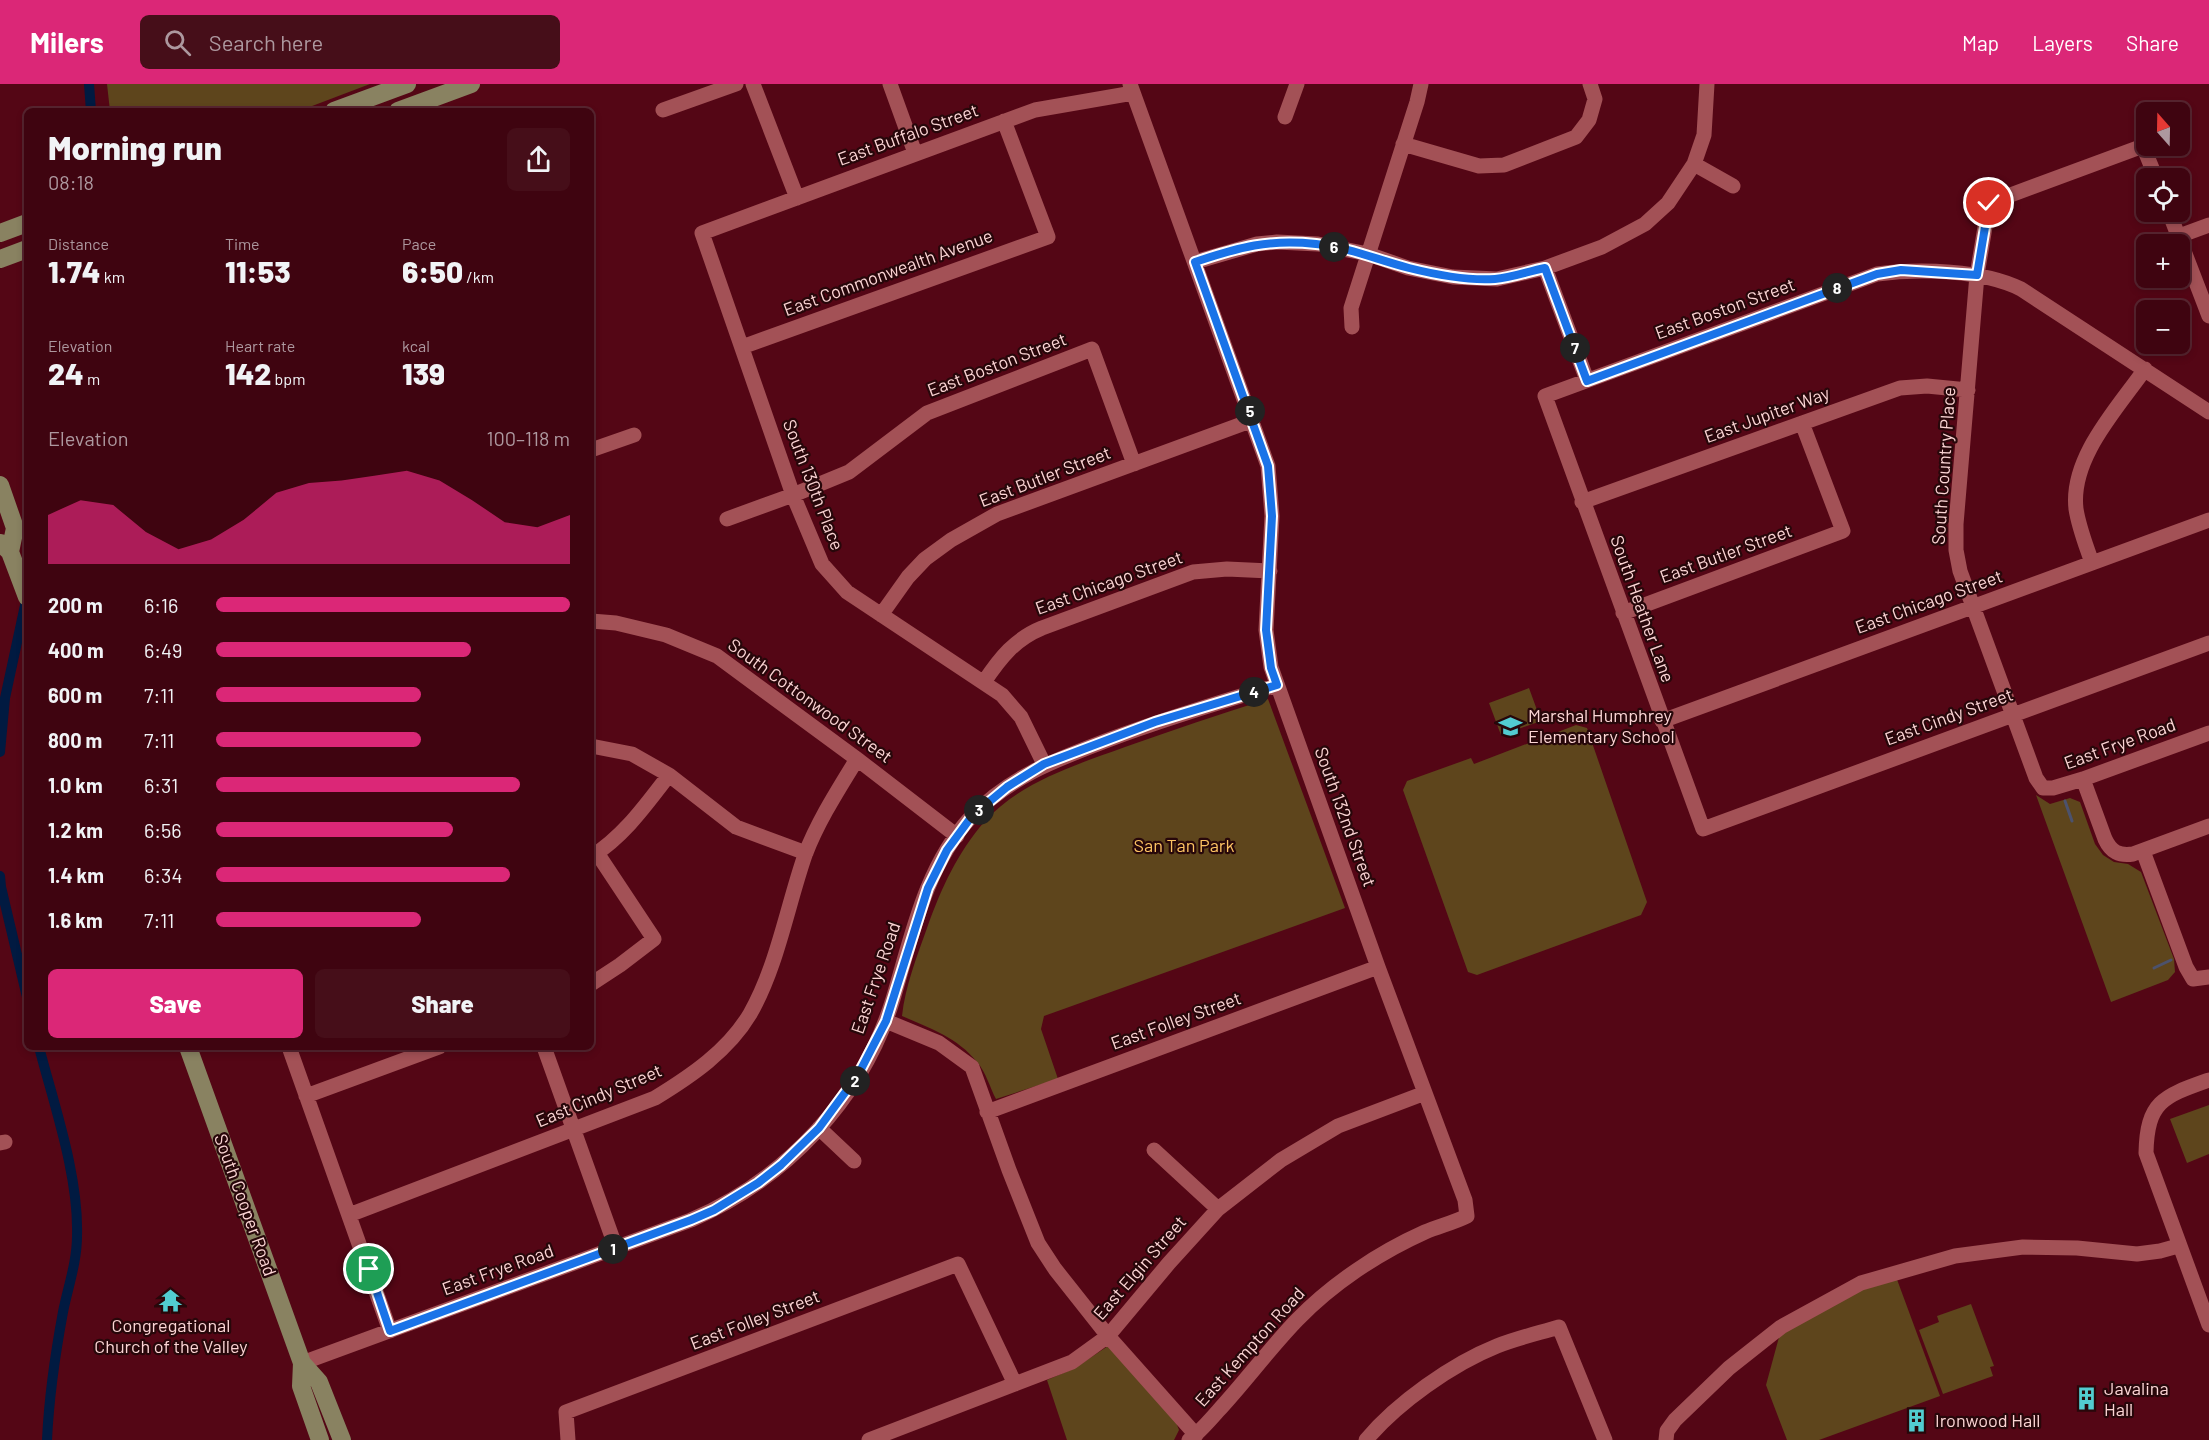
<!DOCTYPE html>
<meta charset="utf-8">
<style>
:root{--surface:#3f0410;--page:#460e19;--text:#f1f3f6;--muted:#ad989f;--line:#582530;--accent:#db2777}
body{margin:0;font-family:Barlow,sans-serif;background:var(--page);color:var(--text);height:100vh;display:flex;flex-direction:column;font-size:22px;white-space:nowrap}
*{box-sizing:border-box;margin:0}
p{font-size:20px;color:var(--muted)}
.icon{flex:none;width:33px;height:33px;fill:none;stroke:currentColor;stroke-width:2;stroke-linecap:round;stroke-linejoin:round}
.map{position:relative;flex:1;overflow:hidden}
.side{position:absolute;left:24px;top:24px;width:570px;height:942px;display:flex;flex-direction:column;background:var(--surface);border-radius:9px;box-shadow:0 3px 9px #0003,0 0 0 2px var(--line)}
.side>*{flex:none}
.needle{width:39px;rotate:340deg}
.tools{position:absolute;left:2136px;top:18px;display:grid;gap:12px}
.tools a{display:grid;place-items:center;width:54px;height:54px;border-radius:9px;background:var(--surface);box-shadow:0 3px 9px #0003,0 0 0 2px var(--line);font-size:30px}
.pin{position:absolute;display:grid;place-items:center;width:51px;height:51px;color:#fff;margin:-26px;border:3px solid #fff;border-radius:50%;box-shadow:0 2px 6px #0007}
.km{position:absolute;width:30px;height:30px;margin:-15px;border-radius:50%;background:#222;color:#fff;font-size:16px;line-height:30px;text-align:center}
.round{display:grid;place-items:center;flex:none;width:63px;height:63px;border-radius:9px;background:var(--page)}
.overview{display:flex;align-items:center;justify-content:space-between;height:102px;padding:0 24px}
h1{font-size:33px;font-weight:800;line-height:45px}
.stats{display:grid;grid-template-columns:repeat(3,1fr);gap:9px;height:102px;padding:6px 24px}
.stats div{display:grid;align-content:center}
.stats b{font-size:30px;font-weight:800}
.stats small{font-size:16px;font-weight:400}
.stats p{font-size:16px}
.chart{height:168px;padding:12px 24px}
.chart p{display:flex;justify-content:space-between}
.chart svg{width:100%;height:108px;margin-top:6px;fill:var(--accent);opacity:.7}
.button{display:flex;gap:12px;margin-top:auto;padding:12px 24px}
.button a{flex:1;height:69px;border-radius:9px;background:var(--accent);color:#fff;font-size:24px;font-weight:800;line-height:69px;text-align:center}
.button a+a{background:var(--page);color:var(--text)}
ul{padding:0 24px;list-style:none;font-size:20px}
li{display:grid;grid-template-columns:96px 72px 1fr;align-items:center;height:45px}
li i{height:15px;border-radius:8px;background:var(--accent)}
header{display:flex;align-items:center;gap:36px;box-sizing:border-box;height:84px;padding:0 30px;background:var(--accent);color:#fff}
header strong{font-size:28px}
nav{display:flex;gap:33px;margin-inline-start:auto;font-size:21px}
.search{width:420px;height:54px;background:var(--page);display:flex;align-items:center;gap:15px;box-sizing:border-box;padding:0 21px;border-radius:9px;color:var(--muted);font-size:22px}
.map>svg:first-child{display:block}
</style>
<header>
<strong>Milers</strong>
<div class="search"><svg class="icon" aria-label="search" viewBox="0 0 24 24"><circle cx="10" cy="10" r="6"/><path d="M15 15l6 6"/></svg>Search here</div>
<nav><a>Map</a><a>Layers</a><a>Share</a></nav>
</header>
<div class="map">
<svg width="2209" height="1356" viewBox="0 0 2209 1356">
<rect width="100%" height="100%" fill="#540615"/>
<path fill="#5e451c" d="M107 0H370L299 27H110Z
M1529 604 1541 637 1501 651 1489 619Z
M1268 615 1345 824 1044 932 1041 945 1058 995 996 1015C990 1004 986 988 977 978 958 954 930 944 902 932 905 903 917 872 927 844 941 805 957 769 985 737 1022 697 1076 681 1125 663 1173 646 1220 630 1268 615Z
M1576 641 1587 644 1647 818 1641 831 1477 891 1468 888 1403 706 1407 697 1471 674 1474 680Z
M2036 711 2050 720 2070 714 2080 718 2095 760 2103 771 2114 778 2128 780 2141 788 2174 875 2175 888 2168 896 2111 918Z
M2209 1021V1070L2187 1079 2170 1035Z
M1895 1190 1940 1312 1819 1356H1787L1766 1301 1782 1242Z
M1971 1220 1994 1282 1990 1283 1993 1292 1943 1310 1919 1246 1939 1238 1937 1232Z
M1108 1262 1176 1338 1179 1346 1174 1356H1067L1047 1296 1075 1284Z"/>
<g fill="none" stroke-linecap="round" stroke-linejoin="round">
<path stroke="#4c526d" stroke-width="3" d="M2065 717 2072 737
M2154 884 2171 876"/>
<path stroke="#011a41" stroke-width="10" d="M89 0 91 27
M0 668 5 614 27 512
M0 792 1 803 27 913
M39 963C54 1021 79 1092 77 1152 77 1178 68 1203 63 1228 55 1271 49 1313 47 1356"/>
<path stroke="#a35156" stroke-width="15" d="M753 0 797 114
M890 0 915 69
M1130 0 1268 382 1272 432 1266 546 1271 583 1378 883 1465 1116 1467 1132C1453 1139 1439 1142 1425 1148 1378 1169 1332 1200 1297 1236 1269 1265 1245 1298 1218 1327 1209 1337 1200 1348 1189 1356
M663 26 736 0
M1285 33 1297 0
M1403 60 1479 82 1504 81 1576 53 1589 36 1595 15 1590 0
M1694 80 1733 102
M2156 94 2143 62 1989 119 1977 191 1956 440V466L1960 487 2036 694 2043 704H2053L2083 695 2209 649
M2169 128 2209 232
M2179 152 2209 141
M1195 178 1257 160 1277 158 1318 160 1368 170 1408 184 1453 193 1497 195 1545 184 1602 163 1645 140 1668 119 1694 80 1704 51 1707 0
M1545 184 1587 296
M1352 243 1351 224 1417 18 1421 0
M742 263 1048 153 1004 37
M2209 328 2021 205C1983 186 1919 184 1877 190L1545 312 1703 745 2209 559
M591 366 634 351
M1582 418 1900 304 1927 302 1968 306
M727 435 793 411 849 388 927 329 1092 265 1134 380
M2092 479C2086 461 2079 444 2076 425 2070 374 2117 325 2145 285
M1623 529 1843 447 1802 339
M881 531 908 493 925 475 951 456 997 430 1253 336
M591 537 616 539 666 551 717 572 857 675 957 752
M984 598C1000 574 1015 555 1042 544L1193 488 1227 485 1270 487
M1662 637 2209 436
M591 662 632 670 669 691 736 743 806 769
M1044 680 1021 633 1002 611 847 508 822 480 793 411 702 149 1035 26 1133 9
M2083 695 2105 755C2111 768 2119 772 2133 770L2209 742
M2143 767 2186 883 2193 895 2209 893
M591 773C624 752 645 722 669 691
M591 900 620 881 654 855 597 769
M886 937 939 959 972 983 1009 1086 1038 1159 1055 1185 1108 1252 1196 1351
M289 963 390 1247
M544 963 616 1164
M2209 996C2164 1012 2147 1017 2146 1069L2209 1241
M306 1012 439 963
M987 1028 1378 883
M819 1044 854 1077
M0 1059 5 1058
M1154 1066 1218 1125
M349 1131 655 1014C691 992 728 967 750 930 777 883 787 823 805 771 818 737 838 706 857 675
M302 1279 691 1136C785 1096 863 1014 893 915 912 852 925 783 971 733 1010 692 1058 675 1108 656 1164 635 1220 618 1277 601
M568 1356 566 1328 958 1180 1015 1300
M869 1356 1072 1278 1108 1252 1169 1179 1218 1125 1281 1076 1338 1042 1425 1009
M1366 1356C1397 1319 1452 1280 1497 1262 1517 1254 1539 1249 1559 1243L1605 1356
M1666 1356 1667 1347 1675 1336 1729 1284 1781 1243 1861 1199 1955 1172 2023 1163 2077 1164 2137 1170 2160 1167 2178 1162"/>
<path stroke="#898261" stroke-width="18" d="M334 27 407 0
M398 27 471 0
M0 149 27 139
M0 175 27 165
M0 401 15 444 10 468
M1 459 10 468 27 513
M188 963 302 1279 319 1298 342 1356
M302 1279 301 1302 320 1356"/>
</g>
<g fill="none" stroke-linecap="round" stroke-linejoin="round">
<defs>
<path id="route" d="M369 1185 390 1247 691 1136 714 1126 758 1099 781 1081 819 1044 858 991 886 937 928 804 947 766 972 732 1007 703 1044 680 1155 638 1277 601 1271 584 1266 546 1272 432 1268 382 1195 178C1240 163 1268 155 1316 160 1348 163 1378 176 1409 184 1437 191 1467 197 1495 195 1511 194 1529 187 1545 184L1587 297 1877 190 1901 186 1977 191 1989 119"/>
</defs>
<use href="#route" stroke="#fff" stroke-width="12"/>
<use href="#route" stroke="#1a73e8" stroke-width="8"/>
</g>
<defs>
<symbol id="school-bare" viewBox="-9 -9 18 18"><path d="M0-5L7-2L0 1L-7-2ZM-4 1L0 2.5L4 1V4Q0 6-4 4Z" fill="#52ccd0" stroke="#27070a" stroke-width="2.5" paint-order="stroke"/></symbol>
<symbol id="temple-bare" viewBox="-9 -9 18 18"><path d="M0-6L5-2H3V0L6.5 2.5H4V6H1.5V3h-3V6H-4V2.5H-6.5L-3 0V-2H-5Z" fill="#52ccd0" stroke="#27070a" stroke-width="2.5" paint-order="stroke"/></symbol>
<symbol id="building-bare" viewBox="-9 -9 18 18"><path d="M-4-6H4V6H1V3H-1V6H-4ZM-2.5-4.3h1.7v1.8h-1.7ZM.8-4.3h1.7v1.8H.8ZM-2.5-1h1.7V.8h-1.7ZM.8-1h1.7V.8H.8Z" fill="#52ccd0" stroke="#27070a" stroke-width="2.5" paint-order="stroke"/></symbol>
</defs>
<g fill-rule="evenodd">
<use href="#school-bare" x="1494" y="626" width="33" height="33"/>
<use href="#temple-bare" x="154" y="1200" width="33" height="33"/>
<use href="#building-bare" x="2070" y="1298" width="33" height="33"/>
<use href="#building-bare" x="1900" y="1320" width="33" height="33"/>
</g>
<g text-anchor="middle" stroke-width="4.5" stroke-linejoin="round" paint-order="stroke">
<g font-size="18" fill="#fcd5d5" stroke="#27070a">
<text transform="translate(908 51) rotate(-20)" y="6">East Buffalo Street</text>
<text transform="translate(888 189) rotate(-20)" y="6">East Commonwealth Avenue</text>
<text transform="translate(1725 225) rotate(-20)" y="6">East Boston Street</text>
<text transform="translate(997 281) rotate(-21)" y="6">East Boston Street</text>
<text transform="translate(1767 331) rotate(-20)" y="6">East Jupiter Way</text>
<text transform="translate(1944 382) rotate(-86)" y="6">South Country Place</text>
<text transform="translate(1045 393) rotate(-21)" y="6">East Butler Street</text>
<text transform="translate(813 401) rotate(69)" y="6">South 130th Place</text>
<text transform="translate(1726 470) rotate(-20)" y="6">East Butler Street</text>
<text transform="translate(1109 499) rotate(-20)" y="6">East Chicago Street</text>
<text transform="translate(1929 518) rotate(-20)" y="6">East Chicago Street</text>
<text transform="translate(1642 525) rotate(70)" y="6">South Heather Lane</text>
<text transform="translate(810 617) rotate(36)" y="6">South Cottonwood Street</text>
<text transform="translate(1949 633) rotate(-20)" y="6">East Cindy Street</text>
<text transform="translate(2120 660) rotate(-20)" y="6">East Frye Road</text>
<text transform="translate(1345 733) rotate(70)" y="6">South 132nd Street</text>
<text transform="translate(876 894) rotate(-71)" y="6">East Frye Road</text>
<text transform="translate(1176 937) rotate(-20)" y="6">East Folley Street</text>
<text transform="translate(599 1012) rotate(-23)" y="6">East Cindy Street</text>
<text transform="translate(245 1121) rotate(70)" y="6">South Cooper Road</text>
<text transform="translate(1140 1184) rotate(-49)" y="6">East Elgin Street</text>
<text transform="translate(498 1186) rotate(-20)" y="6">East Frye Road</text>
<text transform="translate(755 1236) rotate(-21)" y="6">East Folley Street</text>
<text transform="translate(1250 1263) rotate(-48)" y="6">East Kempton Road</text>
</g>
<g font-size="18" fill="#fcd5d5" stroke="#27070a" text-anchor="start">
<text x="1528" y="638">Marshal Humphrey<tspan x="1528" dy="21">Elementary School</tspan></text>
<text x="171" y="1248" text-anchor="middle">Congregational<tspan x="171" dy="21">Church of the Valley</tspan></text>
<text x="2104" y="1311">Javalina<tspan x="2104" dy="21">Hall</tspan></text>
<text x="1935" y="1343">Ironwood Hall</text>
</g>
<g font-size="18" fill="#fdc363" stroke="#27070a">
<text x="1184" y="768">San Tan Park</text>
</g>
</g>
</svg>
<div class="tools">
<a><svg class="needle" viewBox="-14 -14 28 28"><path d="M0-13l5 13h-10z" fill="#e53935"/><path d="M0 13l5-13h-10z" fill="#ad989f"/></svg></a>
<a><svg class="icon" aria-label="locate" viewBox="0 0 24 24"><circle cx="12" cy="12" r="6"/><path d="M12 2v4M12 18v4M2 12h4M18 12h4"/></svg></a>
<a>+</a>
<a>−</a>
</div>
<div class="pin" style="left:369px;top:1185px;background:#1e9e55"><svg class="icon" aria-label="arrive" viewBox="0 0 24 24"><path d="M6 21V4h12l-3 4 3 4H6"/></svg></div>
<div class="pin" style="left:1989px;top:119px;background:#d93025"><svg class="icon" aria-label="check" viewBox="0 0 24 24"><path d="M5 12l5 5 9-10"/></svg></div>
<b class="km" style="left:613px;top:1165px">1</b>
<b class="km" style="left:855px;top:997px">2</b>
<b class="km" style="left:979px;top:726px">3</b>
<b class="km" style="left:1254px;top:608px">4</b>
<b class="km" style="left:1250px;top:327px">5</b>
<b class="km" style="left:1334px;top:163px">6</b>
<b class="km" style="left:1575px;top:264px">7</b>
<b class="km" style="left:1837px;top:204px">8</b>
<section class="side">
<div class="overview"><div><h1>Morning run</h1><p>08:18</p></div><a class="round"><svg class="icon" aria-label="share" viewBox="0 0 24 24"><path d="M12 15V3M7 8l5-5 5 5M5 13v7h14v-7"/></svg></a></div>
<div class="stats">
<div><p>Distance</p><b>1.74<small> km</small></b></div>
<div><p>Time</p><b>11:53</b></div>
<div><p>Pace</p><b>6:50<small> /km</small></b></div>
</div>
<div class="stats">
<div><p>Elevation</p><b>24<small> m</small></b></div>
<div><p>Heart rate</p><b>142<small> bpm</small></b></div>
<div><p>kcal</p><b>139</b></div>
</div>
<div class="chart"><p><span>Elevation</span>100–118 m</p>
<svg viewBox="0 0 160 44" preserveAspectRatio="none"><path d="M0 44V24L10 18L20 20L30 31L40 38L50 34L60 26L70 15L80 11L90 10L100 8L110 6L120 10L130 18L140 27L150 29L160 24V44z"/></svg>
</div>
<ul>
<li><b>200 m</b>6:16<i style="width:100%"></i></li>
<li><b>400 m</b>6:49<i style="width:72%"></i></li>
<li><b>600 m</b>7:11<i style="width:58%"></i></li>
<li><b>800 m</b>7:11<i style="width:58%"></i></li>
<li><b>1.0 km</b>6:31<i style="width:86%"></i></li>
<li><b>1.2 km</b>6:56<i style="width:67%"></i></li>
<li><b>1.4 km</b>6:34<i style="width:83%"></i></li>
<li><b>1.6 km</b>7:11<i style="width:58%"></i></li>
</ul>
<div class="button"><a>Save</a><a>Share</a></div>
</section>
</div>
